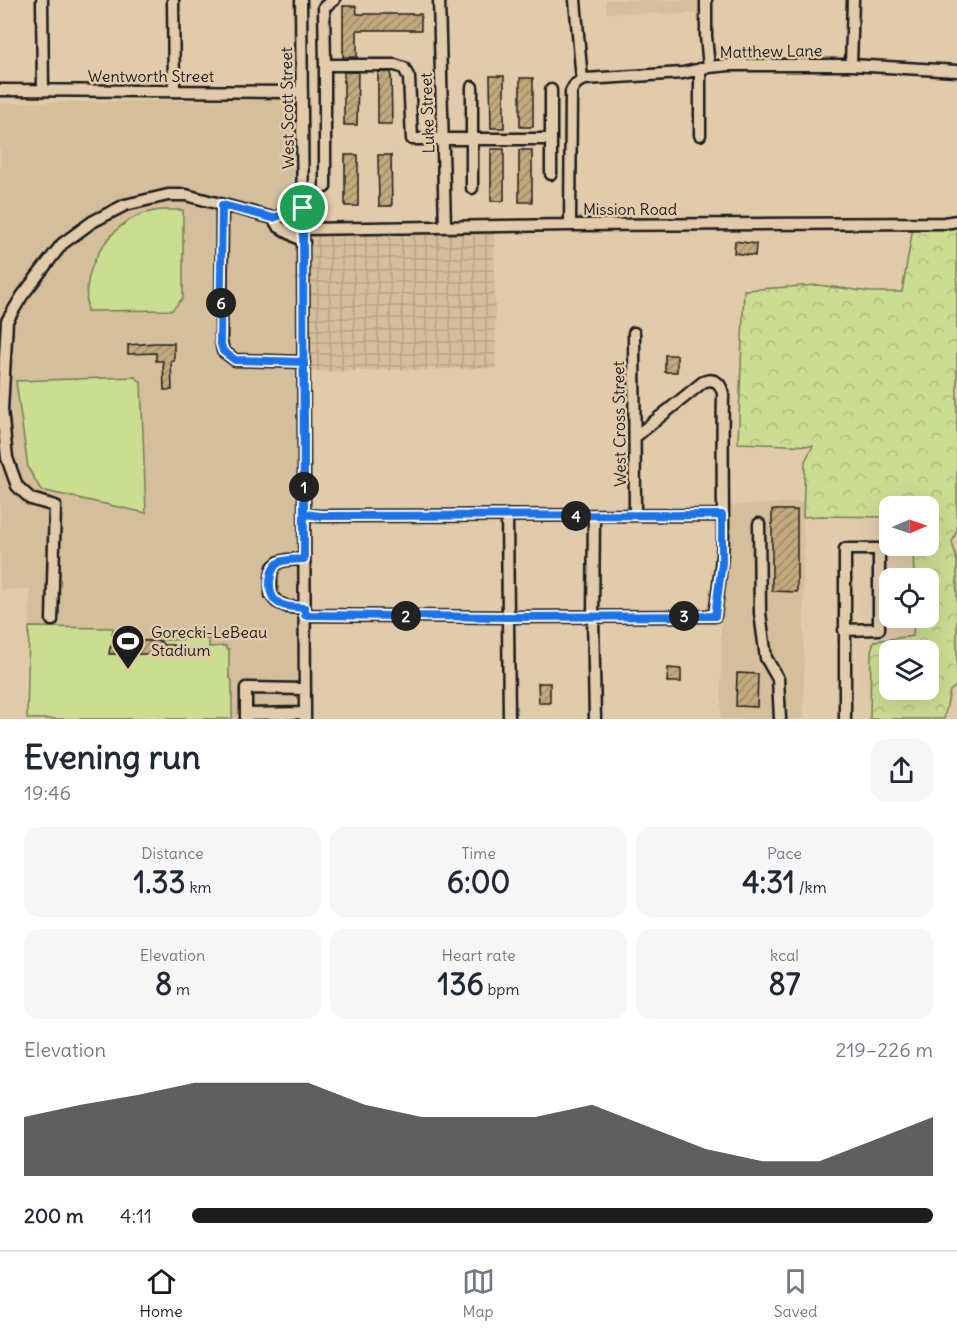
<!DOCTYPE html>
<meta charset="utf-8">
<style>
:root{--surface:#fff;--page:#f6f6f7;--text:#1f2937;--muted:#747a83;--line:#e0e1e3;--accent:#1c1c1c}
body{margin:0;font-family:Delius,sans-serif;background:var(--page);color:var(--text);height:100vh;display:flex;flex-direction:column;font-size:22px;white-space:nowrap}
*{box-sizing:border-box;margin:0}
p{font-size:20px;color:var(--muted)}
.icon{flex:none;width:33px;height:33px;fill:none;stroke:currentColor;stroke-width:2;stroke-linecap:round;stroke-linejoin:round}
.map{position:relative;height:719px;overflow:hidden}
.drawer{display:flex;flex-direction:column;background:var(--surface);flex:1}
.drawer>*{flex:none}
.needle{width:39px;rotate:88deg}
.controls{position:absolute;left:879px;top:496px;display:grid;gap:12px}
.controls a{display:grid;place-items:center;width:60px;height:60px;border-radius:12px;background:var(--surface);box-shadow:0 6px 24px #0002;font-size:30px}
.pin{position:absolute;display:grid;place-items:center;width:51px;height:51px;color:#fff;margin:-26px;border:3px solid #fff;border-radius:50%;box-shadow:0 2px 6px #0007}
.km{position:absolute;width:30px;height:30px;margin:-15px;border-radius:50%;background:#222;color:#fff;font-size:16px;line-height:30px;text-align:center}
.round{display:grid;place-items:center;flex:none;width:63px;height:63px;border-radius:18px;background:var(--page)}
.overview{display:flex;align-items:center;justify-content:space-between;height:102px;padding:0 24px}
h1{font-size:33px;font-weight:700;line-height:45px}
.metrics{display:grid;grid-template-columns:repeat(3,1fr);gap:9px;height:102px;padding:6px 24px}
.metrics div{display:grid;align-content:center;border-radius:15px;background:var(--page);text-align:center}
.metrics b{font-size:30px;font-weight:700}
.metrics small{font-size:16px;font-weight:400}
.metrics p{font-size:16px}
.chart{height:168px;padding:12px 24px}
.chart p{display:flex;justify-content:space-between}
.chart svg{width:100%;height:108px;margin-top:6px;fill:var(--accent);opacity:.7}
ul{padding:0 24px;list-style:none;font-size:20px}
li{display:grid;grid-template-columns:96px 72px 1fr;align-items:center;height:45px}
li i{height:15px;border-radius:8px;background:var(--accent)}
.dock{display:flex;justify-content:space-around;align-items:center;height:84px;border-top:2px solid var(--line);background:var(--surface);font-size:16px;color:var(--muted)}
.dock a{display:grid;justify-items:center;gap:3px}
.dock .current{color:var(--accent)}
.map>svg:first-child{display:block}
</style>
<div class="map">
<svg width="957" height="719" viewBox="0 0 957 719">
<defs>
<pattern id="industrial-grid" width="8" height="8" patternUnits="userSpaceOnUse" patternTransform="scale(1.5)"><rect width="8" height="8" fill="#d5be9b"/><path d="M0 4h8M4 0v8" fill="none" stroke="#b6a385"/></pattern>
<pattern id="forest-crowns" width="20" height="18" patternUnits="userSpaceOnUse" patternTransform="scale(1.5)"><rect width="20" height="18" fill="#cbdd91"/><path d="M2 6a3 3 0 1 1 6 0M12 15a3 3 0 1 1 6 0" fill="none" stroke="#aebd7c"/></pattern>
<pattern id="building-hatch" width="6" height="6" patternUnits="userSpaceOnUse" patternTransform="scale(1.5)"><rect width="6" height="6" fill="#c3aa7e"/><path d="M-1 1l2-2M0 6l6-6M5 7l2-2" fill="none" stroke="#9e8a66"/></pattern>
</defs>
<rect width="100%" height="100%" fill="#e2cbab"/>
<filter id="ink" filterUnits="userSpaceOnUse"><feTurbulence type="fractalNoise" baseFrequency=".0167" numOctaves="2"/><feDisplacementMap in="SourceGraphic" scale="12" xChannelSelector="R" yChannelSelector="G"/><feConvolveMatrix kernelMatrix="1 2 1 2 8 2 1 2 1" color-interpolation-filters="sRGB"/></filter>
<g filter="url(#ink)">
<path fill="#d5be9b" d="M606 0H701V14L606 13Z
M296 99V719H27L30 589 0 590V103Z
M803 502 804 719H721V616L727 563 728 532 727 506Z"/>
<path fill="url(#industrial-grid)" d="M494 230 496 368 309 372V233Z"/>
<path fill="url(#forest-crowns)" stroke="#747c56" stroke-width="1.5" fill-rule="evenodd" d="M957 226V530L952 542 957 560V685L950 691 944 719H870L871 651 874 641 913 636 914 618H928V579H914L913 546H928V507H890L889 517 821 516 803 517 805 461 813 446 738 443 744 290 818 285 871 292H902L913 227ZM890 651H928V690H890Z"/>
<path fill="#cbdd91" stroke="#747c56" stroke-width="1.5" d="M162 210H183V298L172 310 87 311C87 304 86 295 87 288 90 257 112 227 139 215 146 212 155 211 162 210Z
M135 377 141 382 146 513 41 490 28 468 16 381Z
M29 627 113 628 112 635 130 636 131 641 209 639V647L226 646V649H229V676L232 681V719H27Z"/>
<path fill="url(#building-hatch)" stroke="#1c1c1c" stroke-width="1.5" d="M343 6H356L357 14H421V30H357V57H343Z
M344 72H358L357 125H344Z
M378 72H391L392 124H378Z
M490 76H504V128H491Z
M520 78H533V127H520Z
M491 149H504V201H491Z
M519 150H532V202H519Z
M345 155H358V206H345Z
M378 155H391L392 206H379Z
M735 241 756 244 755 256 734 253Z
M155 343H174V361H171L172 390H164L163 361H156V353L128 354V345Z
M665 355H677V372H665Z
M772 510H797V592L772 591Z
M125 641H160L164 645H173L175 649V654H109L110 648 112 645H123Z
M668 668 681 669V682H667Z
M737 673 758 674 757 707 736 706Z
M538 683H550V703H539Z"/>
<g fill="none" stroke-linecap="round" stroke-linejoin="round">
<defs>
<path id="minor" d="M42 0 43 90
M173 0 174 91
M301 0 303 229 305 719
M439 0 445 226
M575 0 582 80
M706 0V36L709 67
M325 65 324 7 334 0
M851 65 853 0
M472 87V188
M0 90 302 92
M700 135V69
M551 139V174
M325 187V65H395L404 68 409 78 412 139H551V90
M222 205 221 341 223 351 235 360 304 362
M303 209 273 218 278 226 304 242
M570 225 571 92C574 84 578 81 585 79L683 73 709 67 729 65H851L957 71
M303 229 570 225 944 223 957 221
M634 333 635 515
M304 515 321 516 722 515
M507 515 509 719
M594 516 593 616 595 719
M759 524 760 613 766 658 778 679 780 719
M304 559 287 560 279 562 273 567 271 577V595L277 602 288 607 305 608
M305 615 508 617 715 616C718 589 723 561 723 533 723 487 722 440 723 394 721 383 714 377 703 382L635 437
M52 620 55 506 31 499 17 486 7 458 2 409 7 321 22 296 62 244 92 222 125 205 168 195H186L273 218
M844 630 879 629V549H845V719
M246 714 305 713
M246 719V688L305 689"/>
</defs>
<use href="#minor" stroke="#1c1c1c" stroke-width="15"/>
<use href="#minor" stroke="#e2cbab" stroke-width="10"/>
</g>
</g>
<g fill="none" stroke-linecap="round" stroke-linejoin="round" filter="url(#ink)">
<defs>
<path id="route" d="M303 208C304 325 303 442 304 559 296 560 287 559 280 562 268 568 267 593 276 601 284 608 295 607 305 608V615L508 617 715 616 722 563V515L321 516 304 514V362L235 360 223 351 220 341 222 205 273 218 303 208"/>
</defs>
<use href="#route" stroke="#fff" stroke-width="12"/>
<use href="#route" stroke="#1a73e8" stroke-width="8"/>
</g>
<defs>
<symbol id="stadium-pin" viewBox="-11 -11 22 30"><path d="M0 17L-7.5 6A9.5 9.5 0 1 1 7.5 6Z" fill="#1c1c1c" stroke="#e2cbab"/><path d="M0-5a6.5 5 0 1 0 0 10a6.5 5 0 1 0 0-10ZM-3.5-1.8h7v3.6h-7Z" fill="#fff"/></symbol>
</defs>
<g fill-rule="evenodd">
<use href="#stadium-pin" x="109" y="622" width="38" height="52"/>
</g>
<g text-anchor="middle" stroke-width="5" stroke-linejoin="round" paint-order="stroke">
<g font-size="16" fill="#1c1c1c" stroke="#e2cbab">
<text transform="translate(771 51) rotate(-1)" y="6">Matthew Lane</text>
<text x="151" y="82">Wentworth Street</text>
<text transform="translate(287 108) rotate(-91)" y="6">West Scott Street</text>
<text transform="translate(427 113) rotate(-92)" y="6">Luke Street</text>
<text x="630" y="215">Mission Road</text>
<text transform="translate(619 424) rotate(-91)" y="6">West Cross Street</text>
</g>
<g font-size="16" fill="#1c1c1c" stroke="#e2cbab" text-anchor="start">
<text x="151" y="638">Gorecki-LeBeau<tspan x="151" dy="18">Stadium</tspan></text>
</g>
</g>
</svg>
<div class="controls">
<a><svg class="needle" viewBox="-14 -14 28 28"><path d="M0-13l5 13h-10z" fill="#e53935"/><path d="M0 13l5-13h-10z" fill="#747a83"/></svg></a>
<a><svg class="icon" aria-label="locate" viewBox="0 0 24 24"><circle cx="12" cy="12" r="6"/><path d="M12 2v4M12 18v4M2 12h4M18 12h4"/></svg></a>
<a><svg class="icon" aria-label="layers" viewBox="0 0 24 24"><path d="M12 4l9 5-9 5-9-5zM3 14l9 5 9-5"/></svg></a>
</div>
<div class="pin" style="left:303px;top:208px;background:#1e9e55"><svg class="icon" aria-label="arrive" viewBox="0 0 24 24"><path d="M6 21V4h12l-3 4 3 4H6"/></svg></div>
<b class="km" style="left:304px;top:487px">1</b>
<b class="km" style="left:406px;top:616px">2</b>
<b class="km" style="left:684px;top:616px">3</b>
<b class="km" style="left:576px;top:516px">4</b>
<b class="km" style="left:221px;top:303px">6</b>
</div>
<section class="drawer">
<div class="overview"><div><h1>Evening run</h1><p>19:46</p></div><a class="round"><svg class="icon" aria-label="share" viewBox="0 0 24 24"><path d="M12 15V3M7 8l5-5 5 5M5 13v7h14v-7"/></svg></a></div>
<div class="metrics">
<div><p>Distance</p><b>1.33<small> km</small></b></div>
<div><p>Time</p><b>6:00</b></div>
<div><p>Pace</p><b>4:31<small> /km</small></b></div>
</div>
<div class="metrics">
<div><p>Elevation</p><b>8<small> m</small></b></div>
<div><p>Heart rate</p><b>136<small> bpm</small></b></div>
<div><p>kcal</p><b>87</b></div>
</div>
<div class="chart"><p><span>Elevation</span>219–226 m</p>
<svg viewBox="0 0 160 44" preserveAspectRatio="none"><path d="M0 44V20L10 15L20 11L30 6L40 6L50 6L60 15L70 20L80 20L90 20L100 15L110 24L120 33L130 38L140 38L150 29L160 20V44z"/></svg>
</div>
<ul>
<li><b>200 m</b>4:11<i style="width:100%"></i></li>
</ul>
</section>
<nav class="dock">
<a class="current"><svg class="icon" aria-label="home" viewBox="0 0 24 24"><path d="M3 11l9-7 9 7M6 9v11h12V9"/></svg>Home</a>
<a><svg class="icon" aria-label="map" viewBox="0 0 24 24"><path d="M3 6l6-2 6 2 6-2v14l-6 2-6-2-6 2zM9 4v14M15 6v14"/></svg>Map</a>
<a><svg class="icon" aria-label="saved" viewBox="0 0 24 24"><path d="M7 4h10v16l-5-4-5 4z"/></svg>Saved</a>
</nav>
